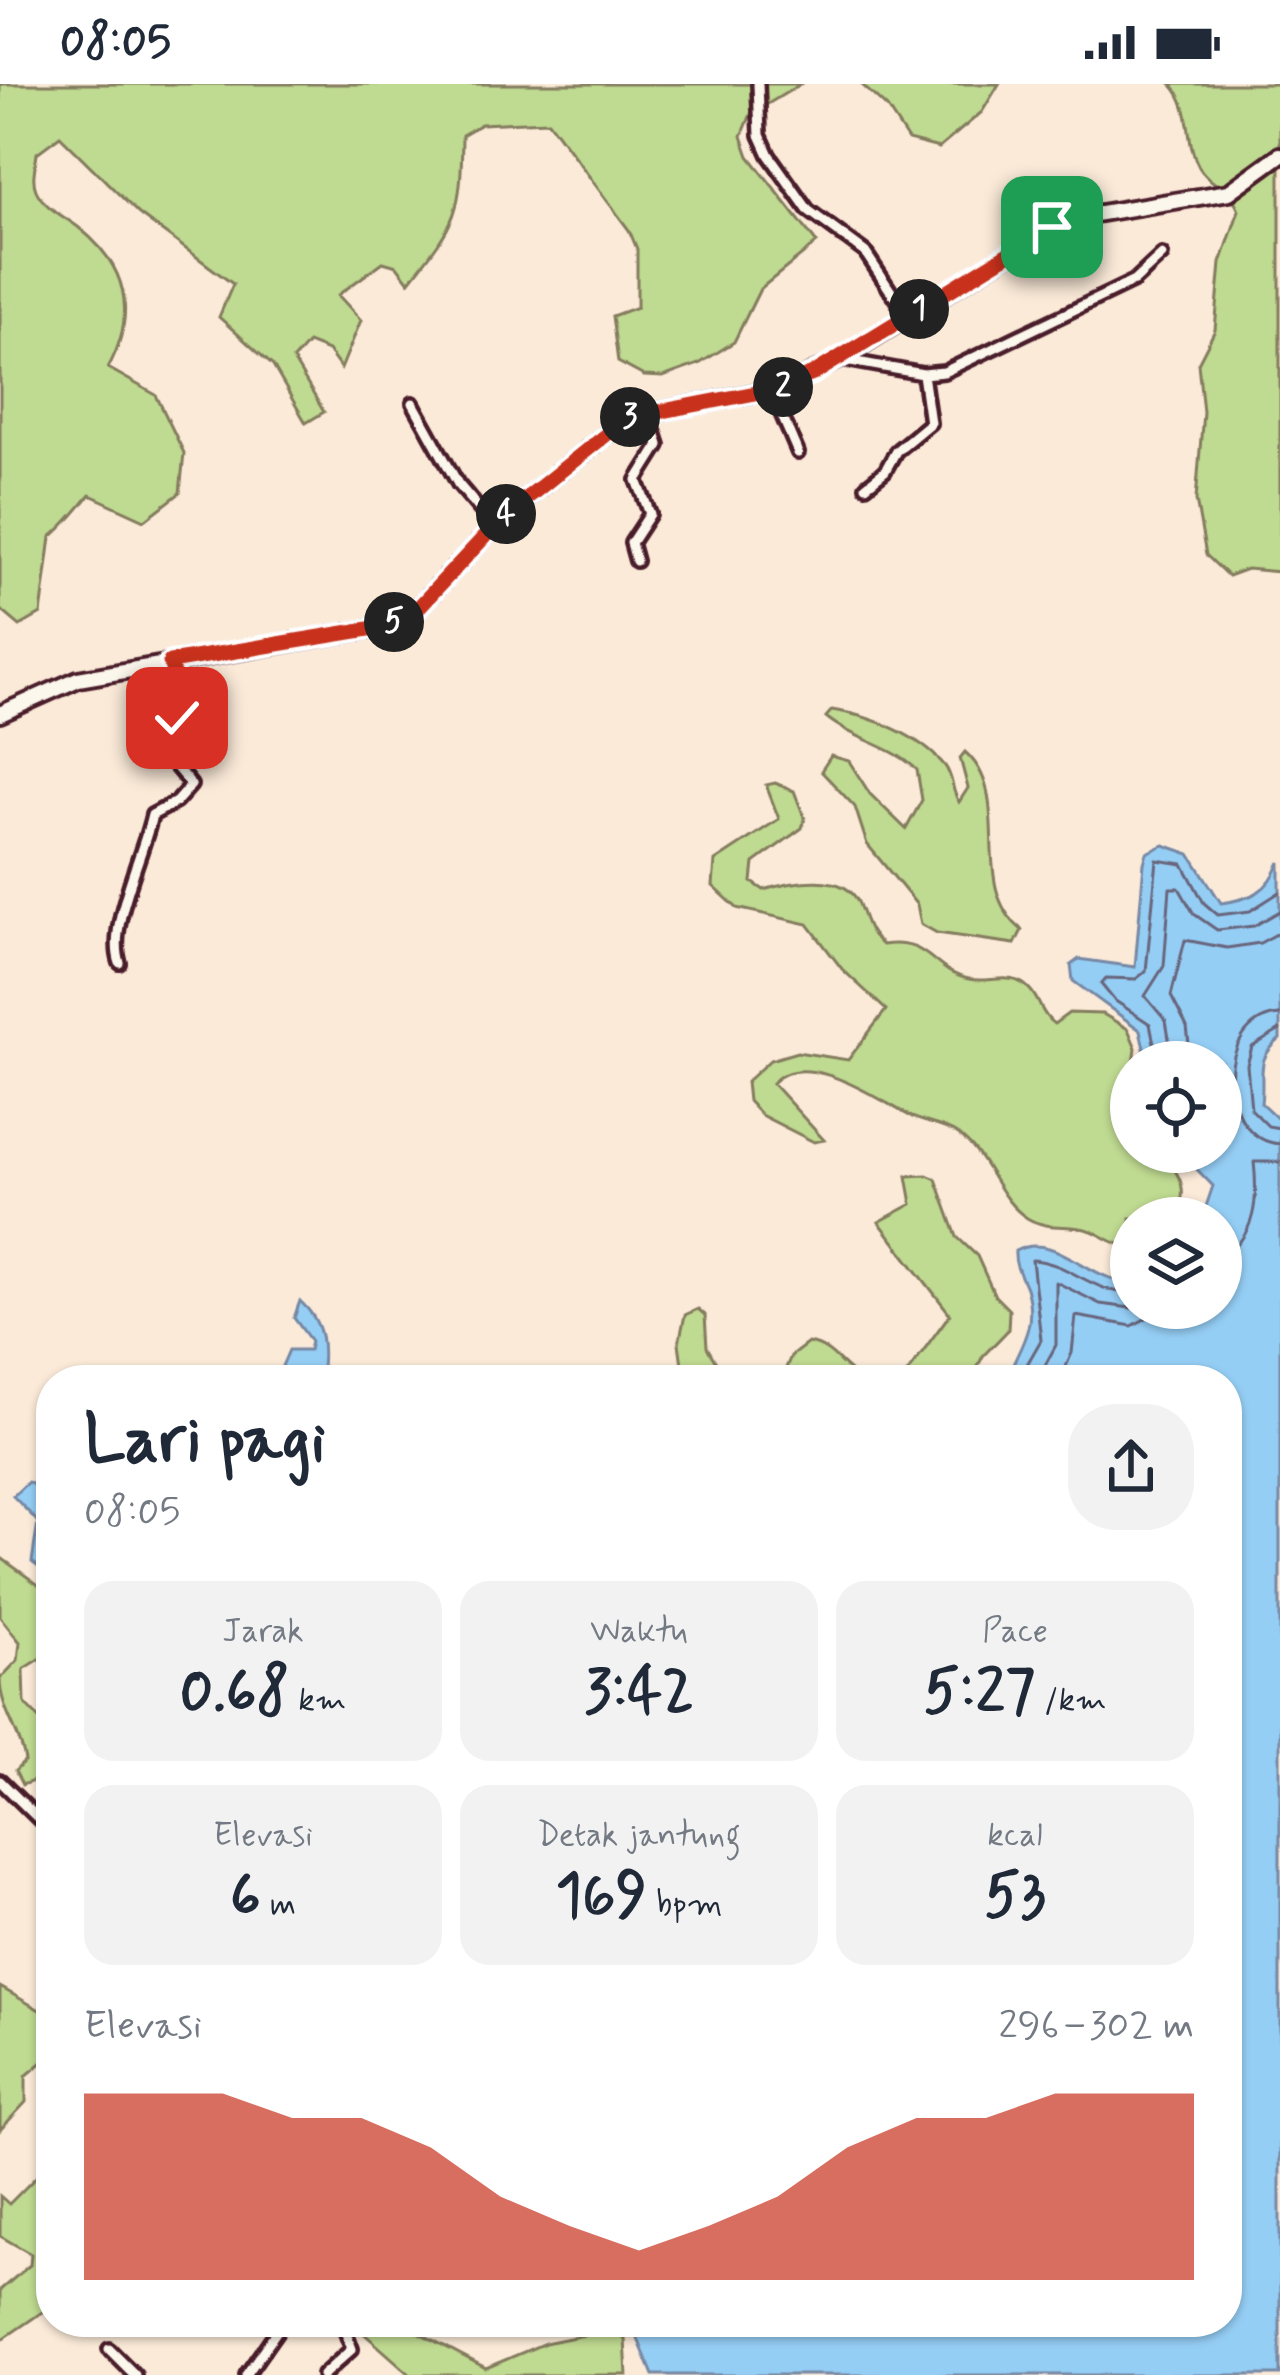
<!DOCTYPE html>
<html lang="id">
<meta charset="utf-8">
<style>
:root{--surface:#fff;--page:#f2f2f3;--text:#1f2937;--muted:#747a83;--accent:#c8321e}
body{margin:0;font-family:Mynerve,sans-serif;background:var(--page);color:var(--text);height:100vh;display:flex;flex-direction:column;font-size:45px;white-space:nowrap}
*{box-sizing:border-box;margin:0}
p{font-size:39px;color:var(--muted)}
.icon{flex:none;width:66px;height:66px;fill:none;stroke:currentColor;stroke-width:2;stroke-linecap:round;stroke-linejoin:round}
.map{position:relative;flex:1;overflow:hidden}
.panel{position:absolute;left:36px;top:1281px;width:1206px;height:972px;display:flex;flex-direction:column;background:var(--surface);border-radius:48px;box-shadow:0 3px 9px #0004}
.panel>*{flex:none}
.fabs{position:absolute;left:1110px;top:957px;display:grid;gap:24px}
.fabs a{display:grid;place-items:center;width:132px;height:132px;border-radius:50%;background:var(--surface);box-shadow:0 3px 9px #0004;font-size:60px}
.pin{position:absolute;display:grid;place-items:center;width:102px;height:102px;color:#fff;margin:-51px;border-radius:24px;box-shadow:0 6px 18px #0006}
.km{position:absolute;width:60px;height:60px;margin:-30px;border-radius:50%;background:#222;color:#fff;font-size:33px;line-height:60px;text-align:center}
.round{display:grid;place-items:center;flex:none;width:126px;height:126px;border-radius:48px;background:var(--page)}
.headline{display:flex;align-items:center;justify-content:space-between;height:204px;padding:0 48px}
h1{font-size:66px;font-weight:800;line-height:90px}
.metrics{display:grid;grid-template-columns:repeat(3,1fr);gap:18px;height:204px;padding:12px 48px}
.metrics div{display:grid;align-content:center;border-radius:30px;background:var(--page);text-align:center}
.metrics b{font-size:60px;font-weight:800}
.metrics small{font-size:33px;font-weight:400}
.metrics p{font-size:33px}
.chart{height:336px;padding:24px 48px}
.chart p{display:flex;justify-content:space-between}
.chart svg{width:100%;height:216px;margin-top:12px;fill:var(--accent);opacity:.7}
.status{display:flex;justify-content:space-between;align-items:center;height:84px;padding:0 60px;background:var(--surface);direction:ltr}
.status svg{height:33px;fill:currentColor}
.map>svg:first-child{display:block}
</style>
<div class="status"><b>08:05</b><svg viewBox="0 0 49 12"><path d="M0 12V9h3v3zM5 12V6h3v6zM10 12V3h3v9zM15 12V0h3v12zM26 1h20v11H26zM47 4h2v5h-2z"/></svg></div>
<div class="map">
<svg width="1280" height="2291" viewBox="0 0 1280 2291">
<rect width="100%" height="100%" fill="#fbead8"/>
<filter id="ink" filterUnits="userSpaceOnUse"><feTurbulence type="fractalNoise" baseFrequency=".00833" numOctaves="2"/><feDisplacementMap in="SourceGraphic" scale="24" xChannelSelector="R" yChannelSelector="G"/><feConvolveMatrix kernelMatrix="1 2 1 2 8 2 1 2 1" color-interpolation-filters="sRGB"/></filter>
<g filter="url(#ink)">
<path fill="#bfda91" stroke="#847c5e" stroke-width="3" d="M0 0H801L751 30 742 52 749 72 817 159 760 205 734 258 699 280 663 293 644 292 618 278 612 232 637 223V165L629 146 548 37 481 40 462 51C461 130 458 136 409 198L397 182 383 178 338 211 361 236 341 285 328 267 308 259 293 276 324 328 306 339 273 282 219 233 233 200 139 130 60 52 37 69C36 80 31 95 36 106 44 124 64 132 78 143 129 183 137 230 108 284L156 311 184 369 180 409 145 436 90 411C78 425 66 441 51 453L41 530 20 542 0 525Z
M861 0H999L982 28 939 64 908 56 887 24Z
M1171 0H1280V488L1247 485 1228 492 1206 471 1196 416 1203 328 1198 279 1215 246 1221 179 1239 126C1231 104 1209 101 1199 83 1184 56 1194 24 1171 0Z
M832 626C872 632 919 651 945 682 954 694 951 706 959 718L968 704 960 674 965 668C1016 712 966 802 1022 846L1015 860 937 849 921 840 917 821 867 760 855 723 821 687 831 672 849 677 870 710 906 745 922 716 917 686C892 661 854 656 826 633Z
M775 699 794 707 805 735 802 744 754 779 752 798 764 806C790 798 846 786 859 820 866 837 867 848 882 861 931 854 930 887 969 895 984 899 1004 891 1018 897 1040 907 1038 929 1054 940L1069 929 1103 930 1128 945 1136 964 1128 1024 1131 1068H1160C1181 1090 1190 1107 1175 1134H1131V1160C1113 1163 1105 1151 1089 1146 1069 1139 1049 1147 1027 1134 995 1113 989 1071 957 1050 942 1040 921 1039 906 1030 875 1013 804 964 772 999L824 1056 814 1058 761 1031 748 1017 746 998 770 976 797 968 848 976 886 926 842 885 808 840 737 824 713 802 715 777 779 735 766 701Z
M927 1091 936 1095 957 1153 977 1172 995 1212 1009 1226 1008 1246 983 1272 971 1296H902L950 1230 879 1138 912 1120 907 1092Z
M698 1225 705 1231 707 1263 726 1296 684 1295 679 1259 685 1231Z
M808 1259C836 1263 842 1289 867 1296H781L791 1272Z
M0 1473 51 1510V1568L24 1585 25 1619 51 1647V1691L22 1701 15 1687 25 1677C21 1648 0 1626 0 1595L18 1576 20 1558 0 1533Z
M0 1903 45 1929 51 1925V1971L26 1992V2018L0 2046Z
M51 2089V2222L0 2257V2206L30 2181 31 2170 0 2152V2112L9 2120 39 2090Z
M351 2238H416V2247L486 2284 545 2259 609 2246 625 2255 627 2291H411Z"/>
<path fill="#95cef5" stroke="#7788a4" stroke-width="3" d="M1164 761 1190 770 1221 819C1252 815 1269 807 1280 778V955C1254 977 1265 988 1261 1019L1280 1037V2291H653L631 2238H1227V1296H1006C1019 1263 1038 1244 1026 1204 1021 1191 1014 1182 1015 1167 1057 1145 1092 1202 1131 1196V1224H1221V1134H1202L1213 1102 1180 1068H1221V978H1147L1140 946 1073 897 1071 881 1079 875 1135 883 1144 779 1147 769Z
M300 1217C326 1241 324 1263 321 1296H276L289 1266H309L311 1257 294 1234Z
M28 1398 51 1410V1493L32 1478 38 1438 13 1412Z"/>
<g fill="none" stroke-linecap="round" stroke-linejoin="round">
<path stroke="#68657c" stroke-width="3" d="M1280 931C1213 935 1217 1056 1280 1060
M1280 946 1252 963 1247 981 1251 1025 1268 1042 1280 1044
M1158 978 1150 940 1114 916 1101 900 1106 894 1136 895 1146 887 1157 776 1183 780 1204 819 1218 831 1250 827 1280 808
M1173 978 1166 937 1145 912 1164 882 1170 804H1179L1194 830 1217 846 1254 842 1280 827
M1191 978 1187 943 1171 912 1185 856 1227 864 1260 859 1280 848
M1221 1174C1257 1152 1258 1114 1254 1078H1280
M1018 1296 1041 1256 1032 1176C1069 1178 1095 1211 1131 1208
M1037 1296 1056 1261V1198L1100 1220 1131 1224
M1060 1296 1072 1269 1076 1232 1132 1242 1165 1224"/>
<defs>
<path id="street" d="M758 0 760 51 769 71 808 126 865 168 907 232
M840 275 923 290 944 288 1134 197 1162 171
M771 306 798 369
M413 319 458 400 494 442
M866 402 885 387 896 367 930 339 923 290
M636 477 631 459 650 430 637 396 659 361 648 327
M120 879C107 843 143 772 152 731L176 718 191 701 167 672 181 620 170 578
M0 1697 51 1747
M109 2265 135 2291
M246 2291 283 2238
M323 2291 352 2265 342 2238"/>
<path id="secondary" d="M0 630 78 595 387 542 417 525 503 433 627 334 784 303 840 275 1052 143 1095 130 1229 108 1280 71"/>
</defs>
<use href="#street" stroke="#4a1f2b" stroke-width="18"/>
<use href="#secondary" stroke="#4a1f2b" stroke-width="22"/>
<use href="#street" stroke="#fbf7ec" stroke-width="9"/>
<use href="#secondary" stroke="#fbf7ec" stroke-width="14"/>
</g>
</g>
<g fill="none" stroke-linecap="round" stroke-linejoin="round" filter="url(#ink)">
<defs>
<path id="route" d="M177 634 182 620 170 578 387 542 417 525 503 433 627 334 771 306 813 290 1052 143"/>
</defs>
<use href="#route" stroke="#fff" stroke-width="24"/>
<use href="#route" stroke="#c8321e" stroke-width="15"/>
</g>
</svg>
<div class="fabs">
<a><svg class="icon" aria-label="locate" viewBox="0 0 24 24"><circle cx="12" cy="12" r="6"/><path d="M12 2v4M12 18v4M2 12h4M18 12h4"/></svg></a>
<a><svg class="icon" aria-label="layers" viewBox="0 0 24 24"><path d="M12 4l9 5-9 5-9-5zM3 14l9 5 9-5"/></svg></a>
</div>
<div class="pin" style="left:1052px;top:143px;background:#1e9e55"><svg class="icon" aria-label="arrive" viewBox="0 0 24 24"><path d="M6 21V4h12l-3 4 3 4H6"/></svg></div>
<div class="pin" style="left:177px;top:634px;background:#d93025"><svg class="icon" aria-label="check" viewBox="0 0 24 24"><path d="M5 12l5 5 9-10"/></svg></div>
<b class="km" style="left:919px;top:225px">1</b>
<b class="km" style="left:783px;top:303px">2</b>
<b class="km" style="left:630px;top:333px">3</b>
<b class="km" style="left:506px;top:430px">4</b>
<b class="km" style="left:394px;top:538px">5</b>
<section class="panel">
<div class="headline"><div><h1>Lari pagi</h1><p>08:05</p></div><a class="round"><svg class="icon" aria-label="share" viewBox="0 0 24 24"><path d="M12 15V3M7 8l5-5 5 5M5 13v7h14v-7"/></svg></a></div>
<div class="metrics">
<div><p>Jarak</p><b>0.68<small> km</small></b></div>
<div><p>Waktu</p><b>3:42</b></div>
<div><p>Pace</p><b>5:27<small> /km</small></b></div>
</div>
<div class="metrics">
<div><p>Elevasi</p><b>6<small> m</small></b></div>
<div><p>Detak jantung</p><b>169<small> bpm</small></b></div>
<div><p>kcal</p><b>53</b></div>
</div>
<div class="chart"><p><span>Elevasi</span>296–302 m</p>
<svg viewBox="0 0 160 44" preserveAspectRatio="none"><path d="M0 44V6L10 6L20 6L30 11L40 11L50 17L60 27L70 33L80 38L90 33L100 27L110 17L120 11L130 11L140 6L150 6L160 6V44z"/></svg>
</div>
</section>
</div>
